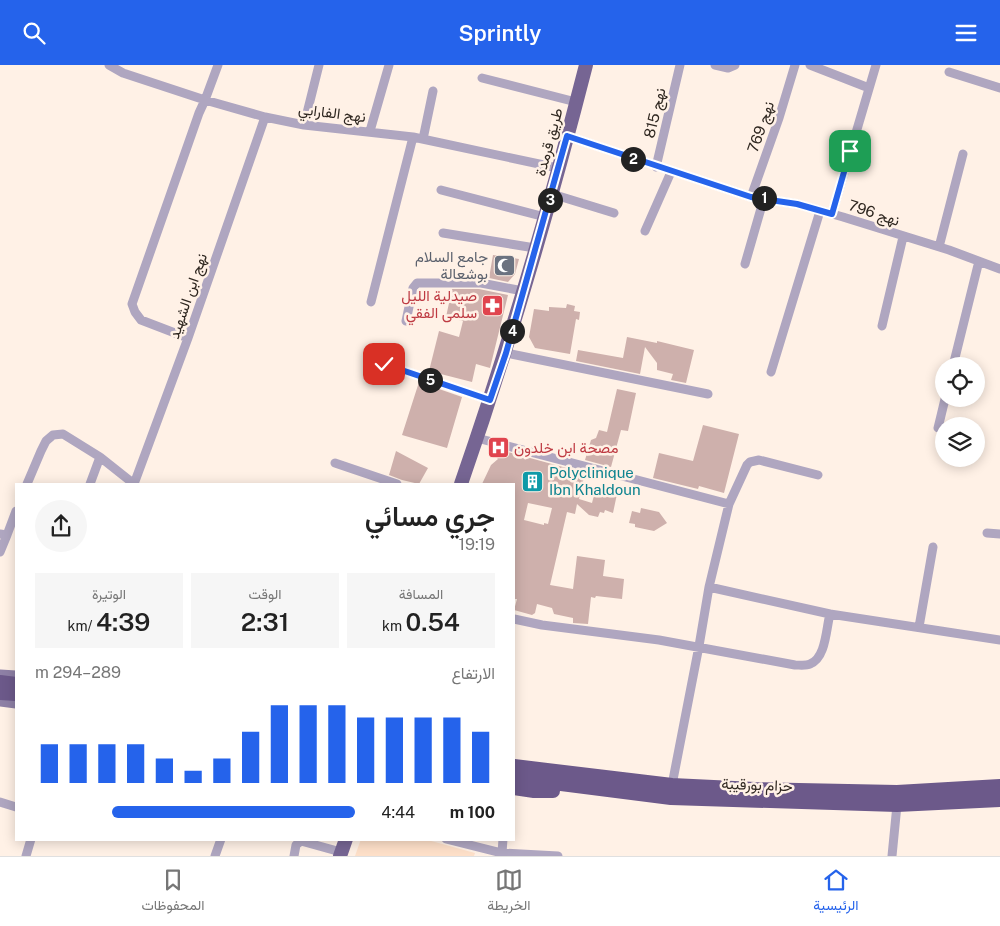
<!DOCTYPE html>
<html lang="ar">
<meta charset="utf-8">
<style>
:root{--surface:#fff;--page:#f6f6f6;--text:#222;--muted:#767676;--line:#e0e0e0;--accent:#2563eb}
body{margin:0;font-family:"Public Sans",Vazirmatn,sans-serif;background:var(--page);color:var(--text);direction:rtl;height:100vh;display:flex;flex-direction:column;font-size:19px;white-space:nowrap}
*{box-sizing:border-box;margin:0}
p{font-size:16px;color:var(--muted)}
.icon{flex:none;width:28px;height:28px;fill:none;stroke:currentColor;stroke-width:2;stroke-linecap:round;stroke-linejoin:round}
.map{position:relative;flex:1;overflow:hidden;direction:ltr}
.drawer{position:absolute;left:15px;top:418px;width:500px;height:358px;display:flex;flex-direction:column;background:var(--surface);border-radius:0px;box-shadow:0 2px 12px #0003;direction:rtl}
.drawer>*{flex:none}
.tools{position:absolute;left:935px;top:292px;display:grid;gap:10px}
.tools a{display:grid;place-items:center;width:50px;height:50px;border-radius:50%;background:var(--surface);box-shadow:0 2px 12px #0003;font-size:25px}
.pin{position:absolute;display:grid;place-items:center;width:42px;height:42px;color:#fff;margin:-21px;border-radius:10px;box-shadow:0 2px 8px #0006}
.km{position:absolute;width:25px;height:25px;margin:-12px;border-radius:50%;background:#222;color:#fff;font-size:14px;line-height:25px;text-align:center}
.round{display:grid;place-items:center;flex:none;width:52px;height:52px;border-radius:26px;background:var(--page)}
.overview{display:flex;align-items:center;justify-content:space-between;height:85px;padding:0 20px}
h1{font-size:28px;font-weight:600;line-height:38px}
.stats{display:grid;grid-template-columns:repeat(3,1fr);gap:8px;height:85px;padding:5px 20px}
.stats div{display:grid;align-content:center;border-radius:0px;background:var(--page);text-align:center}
.stats b{font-size:25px;font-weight:600}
.stats small{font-size:14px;font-weight:400}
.stats p{font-size:14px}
.chart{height:140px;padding:10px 20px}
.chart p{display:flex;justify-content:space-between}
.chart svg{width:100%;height:90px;margin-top:5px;stroke:var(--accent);stroke-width:6}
ul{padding:0 20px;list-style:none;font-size:16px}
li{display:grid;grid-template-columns:80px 60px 1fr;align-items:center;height:38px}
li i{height:12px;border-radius:6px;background:var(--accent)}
header{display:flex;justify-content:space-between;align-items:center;height:65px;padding:0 20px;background:var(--accent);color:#fff;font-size:22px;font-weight:600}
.tab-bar{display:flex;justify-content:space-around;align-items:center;height:70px;border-top:1px solid var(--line);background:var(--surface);font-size:14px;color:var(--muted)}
.tab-bar a{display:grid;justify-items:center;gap:2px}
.tab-bar .on{color:var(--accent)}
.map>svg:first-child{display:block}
</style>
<header><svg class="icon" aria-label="menu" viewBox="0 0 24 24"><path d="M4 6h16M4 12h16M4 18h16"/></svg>Sprintly<svg class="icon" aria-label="search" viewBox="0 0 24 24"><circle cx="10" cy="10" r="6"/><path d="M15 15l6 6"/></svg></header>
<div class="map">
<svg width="1000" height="791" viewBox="0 0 1000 791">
<rect width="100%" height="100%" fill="#fff1e6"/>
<path fill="#fee0c9" d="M361 774H424L475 788 474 791H355Z"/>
<path fill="#ceb0ac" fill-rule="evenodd" d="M493 190 519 194 515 209 508 217 489 213Z
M452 224H479L508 230 490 303 476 299 472 317 429 306 439 266 459 272 463 256 446 252Z
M567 239 575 241 574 246 580 247 579 255 576 254 570 289 535 283 529 272 534 244 549 246V242L566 243Z
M627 272 657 278V276L694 285 686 318 671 315 673 309 657 305V298L645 282 640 309 576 296 578 285 623 293Z
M419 317 462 332 447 383 402 370Z
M617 324 636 328 628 366 621 365 611 402 585 395 591 375 596 373 599 365 607 367Z
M703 360 739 369 724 428 699 421 698 424 653 413 659 388 693 396Z
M396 386 428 403 419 419 402 415 389 410Z
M504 386 585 408 579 434 592 438 595 426 598 427 599 424 617 429 613 448 605 445 604 448 600 447 598 452 589 450 577 439 575 449 567 447 551 516 550 520 573 524 577 491 605 495 603 511 624 514 622 534 596 531 595 533 591 532 588 559 573 558V553L554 549 552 543 537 539 535 548 532 550 514 545 517 534H514V419H482L491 400 498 394 496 392ZM528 438 552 443 548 459 544 458V460L524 455Z
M641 443 659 447 667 458 654 466 635 462V459L629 458 632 446 640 448Z"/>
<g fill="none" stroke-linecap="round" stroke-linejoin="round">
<path stroke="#afa6c0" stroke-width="9" d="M109 0 123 8 205 35 265 52 304 60 413 72 558 103
M715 0 728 3 735 0
M810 0 869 23
M949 7 1000 23
M482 13 576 37
M304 60 319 0
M370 66 389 0
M567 71 751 132 797 139 843 152 949 185 1000 204
M423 74 433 26
M656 102 680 0
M441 125 545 152
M552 129 614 148
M751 132 779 53 795 0
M832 149 876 0
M645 166 671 107
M443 168 535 183
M939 182 963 89
M745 199 764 133
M371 237 413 72
M406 256 413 223 417 218H481L523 226
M882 261 903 172
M188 273 141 255 135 247 132 239 199 48 205 35 218 0
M506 288 708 329
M384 299 490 335
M953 301 979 196
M771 307 820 146
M938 363 945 334
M477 373 729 439
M335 398 397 419
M27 419 41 386 46 376 53 370 63 369 100 392 134 419 188 273 265 52
M90 419 100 392
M987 468 1000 469
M0 469 7 470 16 446
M0 487 7 470
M709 522 729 439 747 400 750 397 759 395 818 410
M514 554 542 560 659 575 795 600C800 600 806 601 810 599 826 593 826 564 830 549L1000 575
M919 562 933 482
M672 720 699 581 709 522 830 549
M0 737 16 742
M446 774 502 788 558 791
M502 788 503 774
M26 791 31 774
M215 791 221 774
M294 791 296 780 301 776 341 787
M892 791 897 740"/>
<path stroke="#8e80a6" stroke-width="11" d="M0 610 16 611
M0 636 16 638"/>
<path stroke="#766593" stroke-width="14" d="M461 419C509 281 550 141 586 0
M340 791 346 774"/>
<path stroke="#6c598a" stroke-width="14" d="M0 617 16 619
M0 628 16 629
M514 701 672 720 755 724 897 727 1000 721
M514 713 671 733 897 740 1000 735
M514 723 534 726H553"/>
</g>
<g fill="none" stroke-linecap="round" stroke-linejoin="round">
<defs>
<path id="route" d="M384 299 490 335 506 288 567 71 751 132 797 139 832 149 850 86"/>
</defs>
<use href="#route" stroke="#fff" stroke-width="10"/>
<use href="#route" stroke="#2563eb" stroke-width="6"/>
</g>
<defs>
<symbol id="mosque-square" viewBox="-11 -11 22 22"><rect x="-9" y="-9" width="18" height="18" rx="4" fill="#6b7280" stroke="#fff1e6"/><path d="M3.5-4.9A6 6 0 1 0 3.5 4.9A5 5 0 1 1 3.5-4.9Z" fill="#fff"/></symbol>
<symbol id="pharmacy-square" viewBox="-11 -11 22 22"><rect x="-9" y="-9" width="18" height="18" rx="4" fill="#e0444e" stroke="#fff1e6"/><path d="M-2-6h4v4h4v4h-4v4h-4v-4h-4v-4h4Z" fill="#fff"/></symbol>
<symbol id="hospital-square" viewBox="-11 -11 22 22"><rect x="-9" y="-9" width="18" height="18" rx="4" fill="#e0444e" stroke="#fff1e6"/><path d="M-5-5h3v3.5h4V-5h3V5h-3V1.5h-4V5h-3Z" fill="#fff"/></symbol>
<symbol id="building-square" viewBox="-11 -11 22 22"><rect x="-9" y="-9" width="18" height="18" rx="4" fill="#0f9aa8" stroke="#fff1e6"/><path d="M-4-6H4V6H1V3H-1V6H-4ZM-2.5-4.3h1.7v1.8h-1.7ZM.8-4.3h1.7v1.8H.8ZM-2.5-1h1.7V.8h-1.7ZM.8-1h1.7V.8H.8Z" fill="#fff"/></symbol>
</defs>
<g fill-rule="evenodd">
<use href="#mosque-square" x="492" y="188" width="25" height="25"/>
<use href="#pharmacy-square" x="480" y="228" width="25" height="25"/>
<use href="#hospital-square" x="486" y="370" width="25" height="25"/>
<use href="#building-square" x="520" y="404" width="25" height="25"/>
</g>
<g text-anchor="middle" stroke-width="5" stroke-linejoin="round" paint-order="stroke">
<g font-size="15" fill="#2f2720" stroke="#fff1e6">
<text transform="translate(332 48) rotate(7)" y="5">نهج الفارابي</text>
<text transform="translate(655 48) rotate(-77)" y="5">نهج 815</text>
<text transform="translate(761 62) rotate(-71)" y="5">نهج 769</text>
<text transform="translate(549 77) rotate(-75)" y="5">طريق قرمدة</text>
<text transform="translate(874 148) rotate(18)" y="5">نهج 796</text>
<text transform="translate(188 231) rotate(-71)" y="5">نهج ابن الشهيد</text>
<text transform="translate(757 720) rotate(2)" y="5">حزام بورقيبة</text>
</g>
<g font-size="15" fill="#5b616d" stroke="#fff1e6" text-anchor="end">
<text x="488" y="197">جامع السلام<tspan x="488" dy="17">بوشعالة</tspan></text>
</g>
<g font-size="15" fill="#be3a42" stroke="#fff1e6" text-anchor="end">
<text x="477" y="236">صيدلية الليل<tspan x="477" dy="17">سلمى الفقي</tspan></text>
<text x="514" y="388" text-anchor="start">مصحة ابن خلدون</text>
</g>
<g font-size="15" fill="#0d838f" stroke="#fff1e6" text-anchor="start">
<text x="549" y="413">Polyclinique<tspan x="549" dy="17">Ibn Khaldoun</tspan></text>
</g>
</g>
</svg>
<div class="tools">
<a><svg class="icon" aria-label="locate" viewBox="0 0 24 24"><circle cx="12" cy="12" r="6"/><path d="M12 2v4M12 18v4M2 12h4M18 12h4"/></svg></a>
<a><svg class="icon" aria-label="layers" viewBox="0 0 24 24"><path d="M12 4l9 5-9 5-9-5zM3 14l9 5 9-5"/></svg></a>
</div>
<div class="pin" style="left:850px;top:86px;background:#1e9e55"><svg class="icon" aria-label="arrive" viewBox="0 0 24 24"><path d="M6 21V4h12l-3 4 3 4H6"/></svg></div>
<div class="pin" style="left:384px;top:299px;background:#d93025"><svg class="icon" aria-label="check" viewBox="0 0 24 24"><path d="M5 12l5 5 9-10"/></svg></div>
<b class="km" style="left:764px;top:133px">1</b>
<b class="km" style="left:633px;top:94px">2</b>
<b class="km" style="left:550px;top:135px">3</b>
<b class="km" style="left:512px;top:266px">4</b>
<b class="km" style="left:430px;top:315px">5</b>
<section class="drawer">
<div class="overview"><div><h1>جري مسائي</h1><p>19:19</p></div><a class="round"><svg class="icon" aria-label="share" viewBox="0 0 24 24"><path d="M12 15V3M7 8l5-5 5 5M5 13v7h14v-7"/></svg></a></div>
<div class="stats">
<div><p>المسافة</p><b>0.54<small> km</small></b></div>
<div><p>الوقت</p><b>2:31</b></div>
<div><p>الوتيرة</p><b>4:39<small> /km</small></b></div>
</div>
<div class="chart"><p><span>الارتفاع</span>289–294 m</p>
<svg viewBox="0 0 160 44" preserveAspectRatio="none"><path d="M5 44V25M15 44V25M25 44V25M35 44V25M45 44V32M55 44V38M65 44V32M75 44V19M85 44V6M95 44V6M105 44V6M115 44V12M125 44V12M135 44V12M145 44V12M155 44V19"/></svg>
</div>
<ul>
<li><b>100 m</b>4:44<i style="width:76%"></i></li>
</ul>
</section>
</div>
<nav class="tab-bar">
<a class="on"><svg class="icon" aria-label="home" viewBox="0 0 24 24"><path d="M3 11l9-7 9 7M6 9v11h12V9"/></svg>الرئيسية</a>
<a><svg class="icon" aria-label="map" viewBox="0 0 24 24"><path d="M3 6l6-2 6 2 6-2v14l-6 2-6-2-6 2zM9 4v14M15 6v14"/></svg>الخريطة</a>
<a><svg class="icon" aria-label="saved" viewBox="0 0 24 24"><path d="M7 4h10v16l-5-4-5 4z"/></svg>المحفوظات</a>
</nav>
